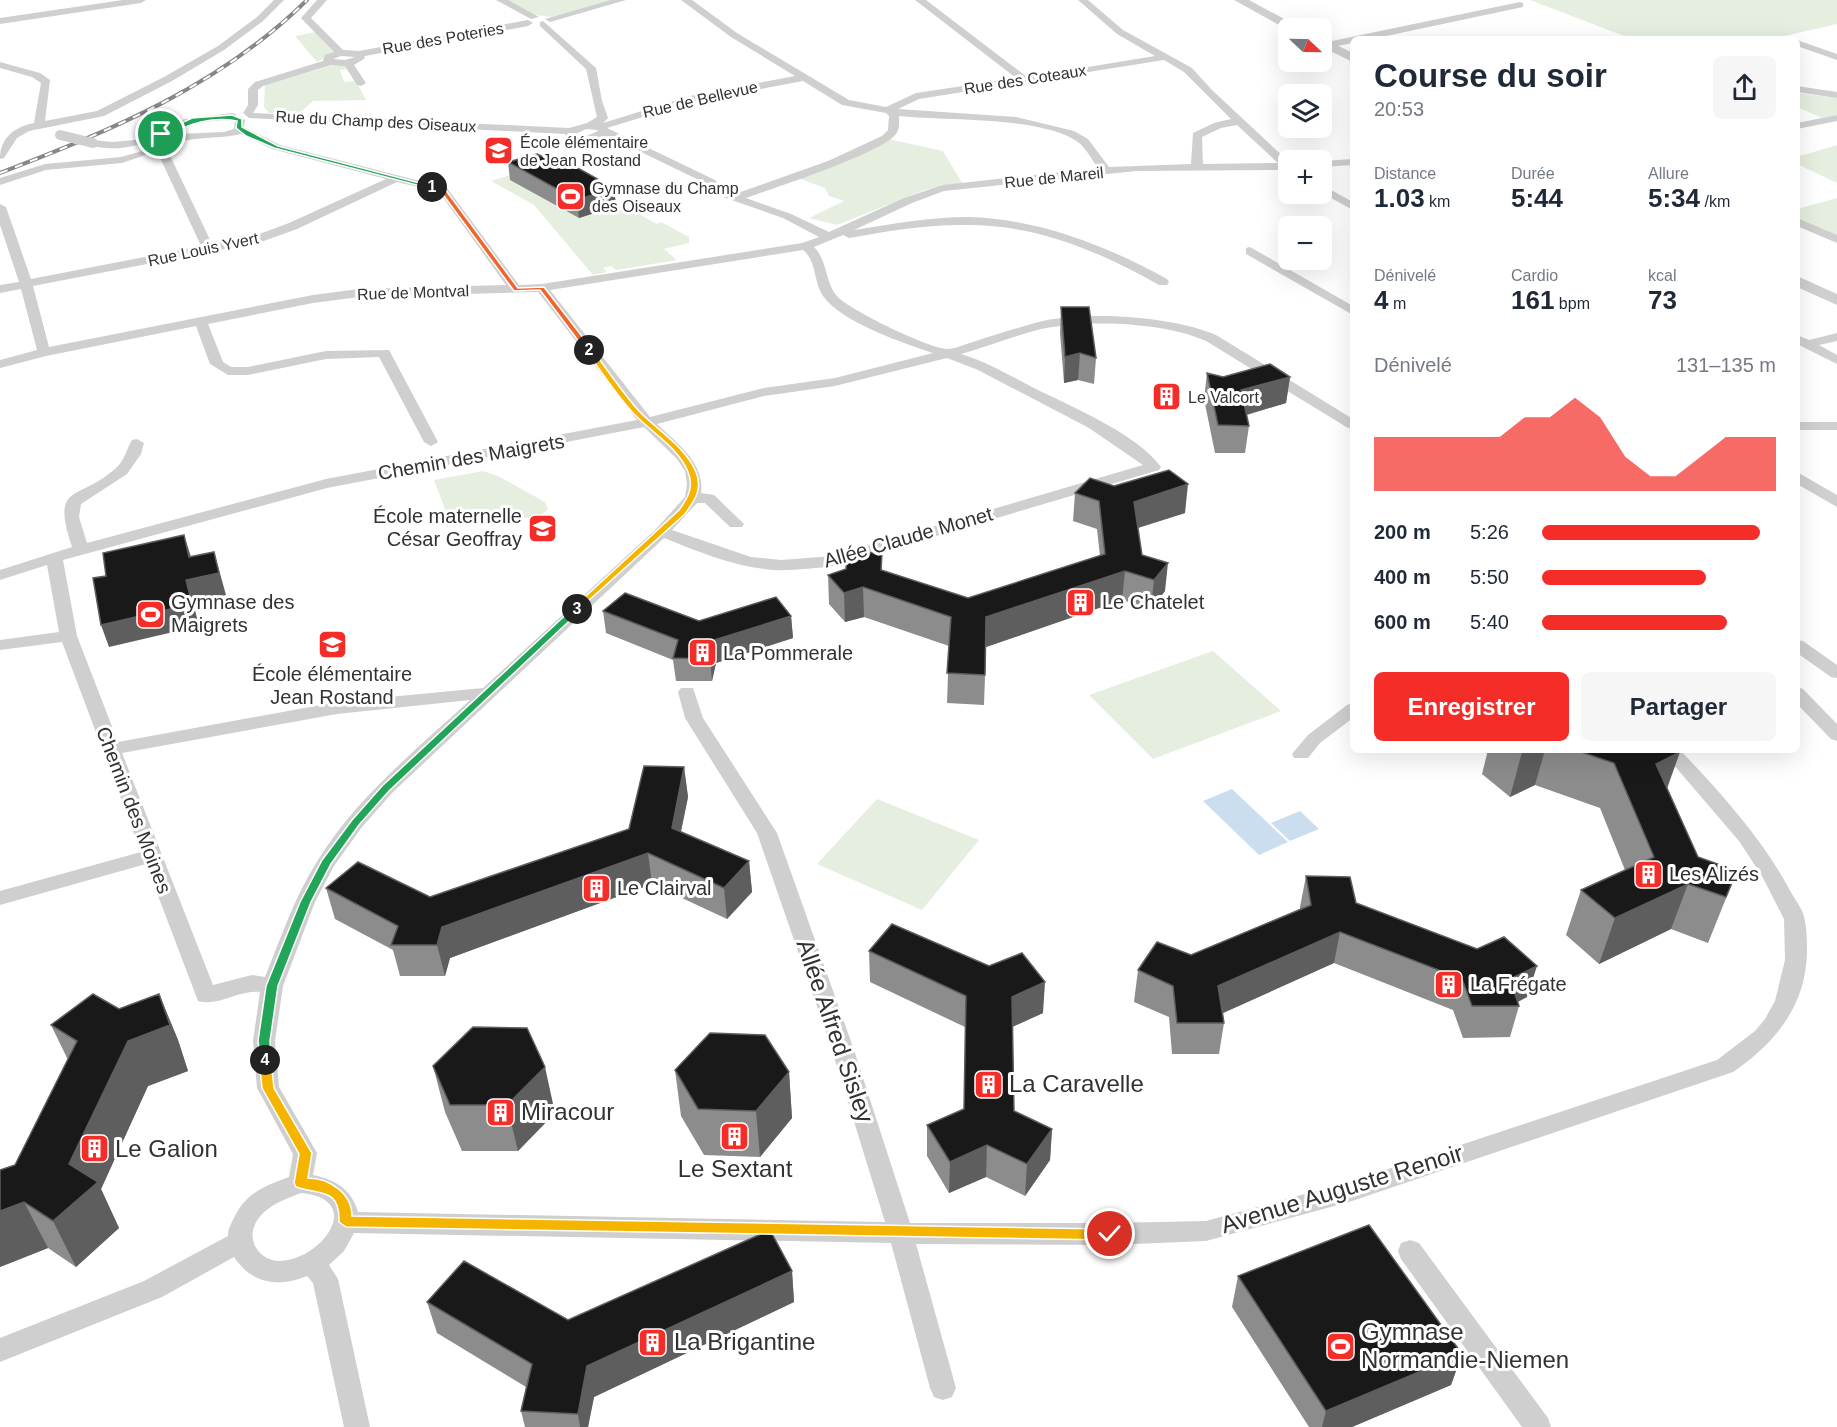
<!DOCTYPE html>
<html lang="fr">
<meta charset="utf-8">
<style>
:root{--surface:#fff;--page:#f6f6f7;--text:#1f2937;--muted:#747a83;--accent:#f42d28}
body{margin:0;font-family:Helvetica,sans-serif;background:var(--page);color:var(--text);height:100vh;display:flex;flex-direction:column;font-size:22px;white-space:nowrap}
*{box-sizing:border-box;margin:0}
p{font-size:20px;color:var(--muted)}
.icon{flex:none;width:33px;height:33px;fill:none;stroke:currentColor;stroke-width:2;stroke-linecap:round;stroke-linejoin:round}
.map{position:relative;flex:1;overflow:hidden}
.panel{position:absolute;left:1350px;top:36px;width:450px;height:717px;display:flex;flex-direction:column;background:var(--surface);border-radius:9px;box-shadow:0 6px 24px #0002}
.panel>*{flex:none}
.needle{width:39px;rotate:112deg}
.buttons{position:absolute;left:1278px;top:18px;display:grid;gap:12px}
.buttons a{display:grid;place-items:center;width:54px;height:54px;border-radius:9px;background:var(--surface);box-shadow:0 6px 24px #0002;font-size:30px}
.pin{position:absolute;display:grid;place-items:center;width:51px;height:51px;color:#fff;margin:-26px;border:3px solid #fff;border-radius:50%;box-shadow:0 2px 6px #0007}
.km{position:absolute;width:30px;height:30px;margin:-15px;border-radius:50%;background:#222;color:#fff;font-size:16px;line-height:30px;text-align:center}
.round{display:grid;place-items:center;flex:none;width:63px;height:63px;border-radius:9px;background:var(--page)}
.headline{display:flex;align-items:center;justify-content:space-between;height:102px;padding:0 24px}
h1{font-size:33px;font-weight:700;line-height:45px}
.metrics{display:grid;grid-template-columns:repeat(3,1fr);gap:9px;height:102px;padding:6px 24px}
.metrics div{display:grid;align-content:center}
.metrics b{font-size:26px;font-weight:700}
.metrics small{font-size:16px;font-weight:400}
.metrics p{font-size:16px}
.chart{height:168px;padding:12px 24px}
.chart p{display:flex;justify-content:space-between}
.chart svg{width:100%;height:108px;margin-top:6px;fill:var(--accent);opacity:.7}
.primary-button{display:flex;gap:12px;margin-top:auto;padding:12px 24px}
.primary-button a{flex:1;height:69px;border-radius:9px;background:var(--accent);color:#fff;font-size:24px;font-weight:700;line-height:69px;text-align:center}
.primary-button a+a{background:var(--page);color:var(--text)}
ul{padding:0 24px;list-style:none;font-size:20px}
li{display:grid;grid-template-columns:96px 72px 1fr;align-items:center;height:45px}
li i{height:15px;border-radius:8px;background:var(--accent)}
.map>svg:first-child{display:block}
</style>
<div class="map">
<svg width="1837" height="1427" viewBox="0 0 1837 1427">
<rect width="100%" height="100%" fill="#fff"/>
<path fill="#e6efdf" d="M505 0H613L552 17 535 15Z
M1530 0H1837V24L1771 39H1632Z
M316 32 334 53 317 62 295 36Z
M336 64 344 65 348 69 340 70 344 82 356 81 366 100 313 101 299 114 269 113 264 107 265 85Z
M1797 93 1837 98V115L1822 118 1797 107Z
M888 139 943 151 962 183 925 190 837 225 809 218 844 201 829 196 825 188 798 178Z
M1837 145V183L1797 164V157Z
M518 173 628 208 657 224 661 222 689 237V243L664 249 677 260 616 270 611 266 603 268 607 272 593 275 534 205 491 181Z
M1837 198V237L1797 219V209Z
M483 471 500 477 545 502 548 510 536 518 473 517 451 525 434 480Z
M1213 651 1281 711 1153 759 1089 695Z
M877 799 979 840 922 910 817 864Z"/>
<path fill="#cbdef0" d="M1232 789 1288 842 1259 855 1203 801Z
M1300 811 1319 829 1290 841 1271 823Z"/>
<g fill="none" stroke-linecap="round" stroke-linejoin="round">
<path fill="#cfcfcf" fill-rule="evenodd" d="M123 0H146L141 3 0 24V18Z
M274 0H284L263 21 224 50 172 81 104 116 29 131 17 138 4 158 0 159C0 138 14 127 34 123L41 83 32 77 0 68V62L40 73 50 80 45 121 97 111 164 77 218 46 257 17Z
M317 0H327L311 18 343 50 359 51 528 20 533 23 528 26 365 56 364 59 354 65 366 83 361 86 357 85 345 66 331 65 263 86 258 90V105L253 113 569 128 587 123 597 117 586 69 540 26V22L543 21 596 68 602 101 608 118 603 123 690 96 795 76 731 37 681 0H692L737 33 849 100 886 107 916 93 1016 78 915 0H926L1027 77 1155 56 1117 34 1078 0H1088L1123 30 1192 68 1212 90 1288 161V170L1136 171 944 191 912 203 854 230C892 224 930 217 968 217 1040 219 1105 245 1167 279L1169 282 1167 285H1159C1099 251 1037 225 968 225 928 224 888 231 849 238L843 235 814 247C829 262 824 285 840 299 855 312 929 349 948 349 954 349 963 345 970 343 991 336 1013 329 1035 323 1082 310 1172 316 1216 335L1353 419V429L1348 428 1206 341C1165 322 1086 319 1041 329 1014 336 988 346 961 354 987 362 1009 375 1032 387 1070 406 1136 433 1161 467L1159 470 834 566C814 568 793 571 773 570 735 567 699 552 664 538L393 792 362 827 334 866 315 902 283 986 275 1041 279 1087 317 1153 313 1175C336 1180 351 1189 358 1212L885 1222 831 1047 757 833 685 718 678 692 681 688H693L703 718 777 833 853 1047 910 1223H1110L1206 1221 1349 1182 1717 1060 1755 1031 1765 1019 1775 1001 1785 960 1784 919 1762 876 1739 841 1661 750H1680C1720 792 1759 835 1787 885 1792 895 1799 904 1803 913 1807 926 1807 941 1807 954 1805 1007 1775 1043 1733 1072L1349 1202 1206 1241 1110 1245 916 1244 956 1388 952 1397 943 1400 934 1397 930 1388 891 1243 354 1233 344 1251 329 1265 338 1279 370 1427H344L313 1283 307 1276C278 1288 252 1284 234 1257L162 1297 0 1362V1338L144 1281 228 1236C228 1229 231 1224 234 1218 245 1193 265 1186 289 1177L293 1154 257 1088 253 1041 260 992C240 989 218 1007 198 1001L146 864 0 905V891L141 852 62 642 0 650V640L59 632 47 565 0 580V570L72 547C50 481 79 502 116 468 125 460 126 450 132 440L137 439 144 443 141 454 127 474 81 504 79 517 87 543 326 479 637 420 538 292 359 297 313 303 208 324 223 362 231 367H248L326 351 389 350 438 442 431 446 424 442 379 357 326 359 248 375H228L210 364 196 326 46 356 0 368V360L37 350 21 289 0 293V285L19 282 0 225V204L6 207 31 279 201 246 157 151 122 163 46 170 0 185V178L45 164 121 157 139 152 177 134 224 132 234 129 235 120 240 117 245 120 244 127 280 145 447 188 519 285 542 284 802 243 819 237 783 218 723 197 705 183 612 138C598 137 574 150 565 134L249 118 243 113 248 105V89L255 82 323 61 325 55 334 52 301 18ZM341 56 355 57 345 60 333 59ZM1164 60 1184 72 1231 119 1214 123 1193 133 1191 164 1109 167 1088 139 1074 131 1016 117 898 109 919 99ZM803 81 842 105 886 113 889 116 888 130 882 136 828 161 735 194 713 179 607 128 692 102ZM899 116C945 121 1041 116 1078 142 1086 148 1092 160 1098 168L943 185 904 198 829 232 791 214 746 198C774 188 882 153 896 134 900 129 899 122 899 116ZM1237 125 1278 163 1203 164 1202 137 1221 128ZM586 129 597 130 598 131 587 136 576 134ZM241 134 272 149 386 179 289 223 254 236 212 244 166 147C189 135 216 140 241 134ZM397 182 439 192 506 285 359 289 313 295 49 347 33 286 261 242 297 229ZM803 250C817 261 813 281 823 296 841 322 903 343 933 353L835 378 764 388 650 417 550 290ZM947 358 978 370 1089 428 1143 465 833 556 781 560 751 557 672 530 697 503H705L730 527H742L744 524 714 495 701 493C705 463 677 443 657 424L764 396 835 386ZM644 427 677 459 685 471 687 484 685 497 656 529 483 688 337 702 118 742 77 636 63 560 327 488ZM470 700C416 750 357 797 318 860 295 896 281 937 265 977L252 975 213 985 122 753 337 714ZM301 1193C366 1199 322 1260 280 1261 259 1261 244 1239 258 1219 268 1205 285 1199 301 1193Z
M496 0H508L539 17 531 19Z
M611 0H626L550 22 545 19Z
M1520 2 1523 3V7L1372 39H1353V43L1327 48 1322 45 1327 42Z
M1797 40 1837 54V60L1797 46Z
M1797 86 1837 92V98L1797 92Z
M232 113 236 114V118C221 122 204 120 189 125 160 135 137 151 105 148 98 147 92 147 88 143L93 140 112 142 135 140 185 119Z
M1837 115V121L1797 129V123Z
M1353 159V165L1322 167V161Z
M1322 185 1353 202V210L1322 193Z
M1797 218 1837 235V243L1797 226Z
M1250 247 1353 306V315L1246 254V248Z
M1837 333V341L1819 345 1837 355V364L1797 344V335L1809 340Z
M1797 422H1837V430H1797Z
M1797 472 1837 495V507L1797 484Z
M1797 640 1803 641 1837 665V678L1831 677 1797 653Z
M1797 687 1803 689 1837 724V741L1831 739 1797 704Z
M1353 703V718L1320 743 1308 758H1294L1292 754 1308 735 1347 705Z
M1410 1240 1419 1243 1548 1418 1551 1427H1522L1401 1259 1398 1251 1401 1243Z"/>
<path fill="#cfcfcf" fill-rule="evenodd" d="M1234 0H1249L1301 28 1288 30Z
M1322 38 1353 53V62L1322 47Z
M1797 276 1837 294V305L1797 287Z"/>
<defs>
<path id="rail" d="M0 173C112 130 220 86 307 0"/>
</defs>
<use href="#rail" stroke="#878787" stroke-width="4"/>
<use href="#rail" stroke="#fff" stroke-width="2" stroke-dasharray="8" stroke-linecap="butt"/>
<path stroke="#cfcfcf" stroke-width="10" d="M60 135 93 143"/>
</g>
<path fill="#8c8c8c" d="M508 162 560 165 614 188 616 206 579 218 510 180Z
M1061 307 1096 358 1094 384 1078 380 1064 383 1060 333Z
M1207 373 1223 377H1290L1286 403 1247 415 1249 426 1245 453H1215L1204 399Z
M1075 493 1185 513 1138 528 1142 555 1165 591 1151 609 1122 600 986 647 984 705 947 703 949 646 864 617 845 622 829 604 828 575 846 569 882 553V570L968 598 1100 556 1097 529 1073 521Z
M603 611 699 621 791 616 793 638 716 663 712 681H676L673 660 606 633Z
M1488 750H1677L1667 789 1698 857 1737 871 1708 943 1671 929 1599 964 1566 935 1581 890 1625 870 1600 808 1535 785 1510 797 1482 774Z
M684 767 688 797 681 832 749 861 752 892 727 919 652 884 450 958 445 976H400L393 950 335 919 326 888 430 897 629 829Z
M1306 876 1356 903 1527 997 1518 1002 1519 1006 1510 1037 1463 1038 1453 1010 1334 963 1223 1013 1224 1023 1219 1054H1172L1169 1017 1134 1002 1138 970 1191 955 1300 909V907Z
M869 951 1043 1013 1012 1027 1014 1111 1052 1129 1050 1160 1025 1196 986 1177 949 1193 927 1156V1125L964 1109 965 1027 870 982Z
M159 994 178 1040 188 1071 148 1086 101 1189 119 1228 76 1267 48 1248 0 1267 15 1165 68 1060 51 1025 119 1009Z
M433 1066 555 1113 518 1151H462L445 1112Z
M675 1070 789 1072 792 1118 760 1157 704 1155 681 1116Z
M792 1271 794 1302 594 1397 588 1427H525L521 1411 526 1387 437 1333 427 1302 568 1320Z
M1238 1276 1462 1354 1451 1385 1352 1427H1309L1232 1307Z"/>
<path fill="#5e5e5e" d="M614 188 616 206 579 218 577 200Z
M1080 353 1078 380 1064 383 1065 357Z
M1290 377 1286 403 1238 417 1241 390Z
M1188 484 1185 513 1131 530 1134 502Z
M184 535 191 557 214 552 226 595 193 602 199 626 109 647 101 625 186 580 189 557Z
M1168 563 1165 591 1151 609 1154 580Z
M1125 571 1122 600 986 647V617Z
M863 587 864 617 845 622 844 593Z
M791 616 793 638 716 663 712 681 710 659 714 640Z
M1527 750H1545L1535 785 1510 797 1522 752Z
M1680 752 1664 797 1656 764Z
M684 767 688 797 675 859 672 828Z
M648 853 652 884 450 958 445 976 437 945 442 927Z
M749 861 752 892 727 919 724 888Z
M1688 884 1671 929 1599 964 1615 918Z
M1340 932 1334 963 1214 1017 1218 986Z
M1537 966 1527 997 1509 1006 1510 979Z
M1045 982 1043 1013 1010 1028 1012 997Z
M159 994 178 1040 188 1071 148 1086 101 1189 119 1228 76 1267 53 1221 69 1164 128 1041Z
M545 1067 555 1113 518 1151 507 1105Z
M789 1072 792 1118 760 1157 756 1111Z
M1052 1129 1050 1160 1025 1196 1027 1164Z
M987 1145 986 1177 949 1193 950 1162Z
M24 1202 48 1248 0 1267V1211Z
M792 1271 794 1302 594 1397 588 1427H580L578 1414 587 1366Z
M1462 1354 1451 1385 1352 1427H1322L1326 1411Z"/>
<path fill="#191919" stroke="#5e5e5e" stroke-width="1.5" d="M537 154 560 165 567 162 614 188 577 200 508 162Z
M1061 307H1089L1096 358 1080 353 1065 357Z
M1270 364 1290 377 1241 390 1249 426 1218 425 1207 373 1223 377Z
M1169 470 1188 484 1134 502 1142 555 1168 563 1154 580 1125 571 986 617 985 675 947 673 951 617 863 587 844 593 828 575 846 569 847 552 882 553 881 570 968 598 1105 554 1099 501 1075 493 1090 478 1114 486Z
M184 535 189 557 214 552 219 573 186 580 192 604 101 625 93 578 106 576 103 553Z
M625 593 699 621 776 597 791 616 714 640 710 659 673 658 678 640 603 611Z
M1575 750H1677L1680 752 1656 764 1698 857 1737 871 1726 897 1688 884 1615 918 1581 890 1654 857 1614 763Z
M644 766 684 767 672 828 749 861 724 888 648 853 442 927 437 945H391L398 926 326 888 358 862 430 897 629 829Z
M1306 876 1350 877 1356 903 1477 949 1504 937 1537 966 1510 979 1519 1006H1472L1462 979 1340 932 1218 986 1224 1023H1177L1173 986 1138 970 1157 942 1191 955 1311 905Z
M892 924 989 966 1022 953 1045 982 1012 997 1014 1111 1052 1129 1027 1164 987 1145 950 1162 927 1125 964 1109 966 996 869 951Z
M93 994 119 1009 159 994 170 1025 128 1041 69 1164 98 1182 53 1221 24 1202 0 1211V1170L15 1165 77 1041 51 1025Z
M473 1027 527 1028 545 1067 507 1105H450L433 1066Z
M710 1033 765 1035 789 1072 756 1111 698 1109 675 1070Z
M1369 1225 1462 1354 1326 1411 1238 1276Z
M770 1230 792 1271 587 1366 578 1414 521 1411 532 1364 427 1302 464 1261 568 1320Z"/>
<path fill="#22a559" stroke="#fff" stroke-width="1.5" d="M232 115 242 119V127L278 146 435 187 432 189 274 148 246 136 236 128 237 121C209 116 190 124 163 136L158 134 192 118Z"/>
<path fill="#f0652b" stroke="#fff" stroke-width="1.5" d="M432 185 445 189 518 288 544 287 591 348V351H586L540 290 514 291 441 192 429 189Z"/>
<path fill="#f5b400" stroke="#fff" stroke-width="1.5" d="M586 348H591C607 369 622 392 639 411 657 430 686 447 696 472 703 489 695 500 685 514L577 611 573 609 574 607 679 510C688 498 694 487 688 472 679 448 651 432 634 414 616 395 602 372 586 351Z"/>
<path fill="#22a559" stroke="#fff" stroke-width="1.5" d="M574 607 582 609 389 791 359 825 331 864 311 902 278 986 270 1041 271 1060 265 1065 261 1063 258 1041 266 986 300 902 322 860 352 820 382 786Z"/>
<path fill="#f5b400" stroke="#fff" stroke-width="1.5" d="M265 1055 271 1060 274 1088 312 1153 308 1178C329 1178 352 1193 352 1216L1110 1229 1117 1234 1110 1240 346 1227 339 1222C340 1187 319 1195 296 1187L294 1183 299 1154 262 1088 259 1060Z"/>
<defs>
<symbol id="school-square" viewBox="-11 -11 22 22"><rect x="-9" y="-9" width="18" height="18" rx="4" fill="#f42d28" stroke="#fff"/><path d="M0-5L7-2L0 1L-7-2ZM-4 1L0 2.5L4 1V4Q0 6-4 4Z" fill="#fff"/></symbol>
<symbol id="stadium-square" viewBox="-11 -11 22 22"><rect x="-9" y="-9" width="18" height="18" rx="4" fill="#f42d28" stroke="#fff"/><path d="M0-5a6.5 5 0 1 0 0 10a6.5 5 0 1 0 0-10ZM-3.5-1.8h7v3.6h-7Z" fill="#fff"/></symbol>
<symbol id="building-square" viewBox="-11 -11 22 22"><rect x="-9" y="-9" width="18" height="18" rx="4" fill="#f42d28" stroke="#fff"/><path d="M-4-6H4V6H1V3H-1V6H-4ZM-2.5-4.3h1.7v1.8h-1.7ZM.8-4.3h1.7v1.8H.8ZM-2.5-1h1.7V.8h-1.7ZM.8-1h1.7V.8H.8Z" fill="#fff"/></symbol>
</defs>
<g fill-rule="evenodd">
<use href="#school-square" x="482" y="134" width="33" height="33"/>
<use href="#stadium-square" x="554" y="180" width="33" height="33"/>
<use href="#building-square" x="1150" y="380" width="33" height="33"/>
<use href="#school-square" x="526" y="512" width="33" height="33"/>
<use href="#building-square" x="1064" y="586" width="33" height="33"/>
<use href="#stadium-square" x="134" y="598" width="33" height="33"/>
<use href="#school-square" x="316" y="628" width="33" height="33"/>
<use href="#building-square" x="686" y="636" width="33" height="33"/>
<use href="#building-square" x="1632" y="858" width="33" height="33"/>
<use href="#building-square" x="580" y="872" width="33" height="33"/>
<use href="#building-square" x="1432" y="968" width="33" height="33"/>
<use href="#building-square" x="972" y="1068" width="33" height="33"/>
<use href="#building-square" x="484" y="1096" width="33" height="33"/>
<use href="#building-square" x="718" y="1120" width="33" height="33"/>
<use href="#building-square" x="78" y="1132" width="33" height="33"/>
<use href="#building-square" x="636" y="1326" width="33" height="33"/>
<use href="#stadium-square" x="1324" y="1330" width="33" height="33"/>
</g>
<g text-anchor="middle" stroke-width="6" stroke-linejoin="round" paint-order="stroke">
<g font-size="16" fill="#323232" stroke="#fff">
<text transform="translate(443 38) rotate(-10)" y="6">Rue des Poteries</text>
<text transform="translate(1025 79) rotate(-9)" y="6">Rue des Coteaux</text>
<text transform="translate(700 99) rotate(-13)" y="6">Rue de Bellevue</text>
<text transform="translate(376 121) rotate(3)" y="6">Rue du Champ des Oiseaux</text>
<text transform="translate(1054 177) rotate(-6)" y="6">Rue de Mareil</text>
<text transform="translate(203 249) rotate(-12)" y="6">Rue Louis Yvert</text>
<text transform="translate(413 292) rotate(-2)" y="6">Rue de Montval</text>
</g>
<g font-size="16" fill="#323232" stroke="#fff" text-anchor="start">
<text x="520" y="148">École élémentaire<tspan x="520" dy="18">de Jean Rostand</tspan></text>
<text x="592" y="194">Gymnase du Champ<tspan x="592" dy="18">des Oiseaux</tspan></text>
<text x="1188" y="403">Le Valcort</text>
</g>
<g font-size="20" fill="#323232" stroke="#fff">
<text transform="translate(471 457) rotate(-10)" y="7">Chemin des Maigrets</text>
<text transform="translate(908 537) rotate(-16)" y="7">Allée Claude Monet</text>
<text transform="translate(134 810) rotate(69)" y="7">Chemin des Moines</text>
</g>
<g font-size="20" fill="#323232" stroke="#fff" text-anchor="start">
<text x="522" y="523" text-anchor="end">École maternelle<tspan x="522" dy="23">César Geoffray</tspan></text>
<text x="171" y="609">Gymnase des<tspan x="171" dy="23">Maigrets</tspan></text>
<text x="1102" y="609">Le Chatelet</text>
<text x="723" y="660">La Pommerale</text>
<text x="332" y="681" text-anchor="middle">École élémentaire<tspan x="332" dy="23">Jean Rostand</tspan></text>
<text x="1669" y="881">Les Alizés</text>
<text x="617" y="895">Le Clairval</text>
<text x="1470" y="991">La Frégate</text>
</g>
<g font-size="24" fill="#323232" stroke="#fff">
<text transform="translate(835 1031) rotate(71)" y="8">Allée Alfred Sisley</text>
<text transform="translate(1342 1189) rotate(-17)" y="8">Avenue Auguste Renoir</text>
</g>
<g font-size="24" fill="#323232" stroke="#fff" text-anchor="start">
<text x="1009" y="1092">La Caravelle</text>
<text x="521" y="1120">Miracour</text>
<text x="115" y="1157">Le Galion</text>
<text x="735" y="1177" text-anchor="middle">Le Sextant</text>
<text x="1361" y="1340">Gymnase<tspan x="1361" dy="28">Normandie-Niemen</tspan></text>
<text x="674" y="1350">La Brigantine</text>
</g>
</g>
</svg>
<div class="buttons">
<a><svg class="needle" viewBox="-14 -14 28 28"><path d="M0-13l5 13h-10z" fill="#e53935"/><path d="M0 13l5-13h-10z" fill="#747a83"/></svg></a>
<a><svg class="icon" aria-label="layers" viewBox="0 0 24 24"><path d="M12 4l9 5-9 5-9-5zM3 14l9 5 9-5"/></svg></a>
<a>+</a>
<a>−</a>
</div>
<div class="pin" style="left:161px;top:134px;background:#1e9e55"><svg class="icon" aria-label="arrive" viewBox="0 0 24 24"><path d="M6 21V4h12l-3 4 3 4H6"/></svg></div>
<div class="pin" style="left:1110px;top:1234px;background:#d93025"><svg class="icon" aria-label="check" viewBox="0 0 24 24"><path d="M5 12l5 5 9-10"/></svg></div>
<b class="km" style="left:432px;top:187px">1</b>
<b class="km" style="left:589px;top:350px">2</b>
<b class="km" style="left:577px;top:609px">3</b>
<b class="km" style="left:265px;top:1060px">4</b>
<section class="panel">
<div class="headline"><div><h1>Course du soir</h1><p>20:53</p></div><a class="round"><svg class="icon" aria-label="share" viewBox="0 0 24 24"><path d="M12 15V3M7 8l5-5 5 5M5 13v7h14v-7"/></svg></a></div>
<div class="metrics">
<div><p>Distance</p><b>1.03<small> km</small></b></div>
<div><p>Durée</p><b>5:44</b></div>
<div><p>Allure</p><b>5:34<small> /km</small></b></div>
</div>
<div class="metrics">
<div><p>Dénivelé</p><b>4<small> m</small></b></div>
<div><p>Cardio</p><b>161<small> bpm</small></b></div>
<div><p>kcal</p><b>73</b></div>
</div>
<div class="chart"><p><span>Dénivelé</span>131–135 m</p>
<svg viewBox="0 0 160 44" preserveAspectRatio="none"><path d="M0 44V22L10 22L20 22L30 22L40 22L50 22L60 14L70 14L80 6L90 14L100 30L110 38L120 38L130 30L140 22L150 22L160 22V44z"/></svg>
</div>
<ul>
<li><b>200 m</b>5:26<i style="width:93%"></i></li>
<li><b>400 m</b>5:50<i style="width:70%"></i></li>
<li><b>600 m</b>5:40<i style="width:79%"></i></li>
</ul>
<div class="primary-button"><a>Enregistrer</a><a>Partager</a></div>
</section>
</div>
